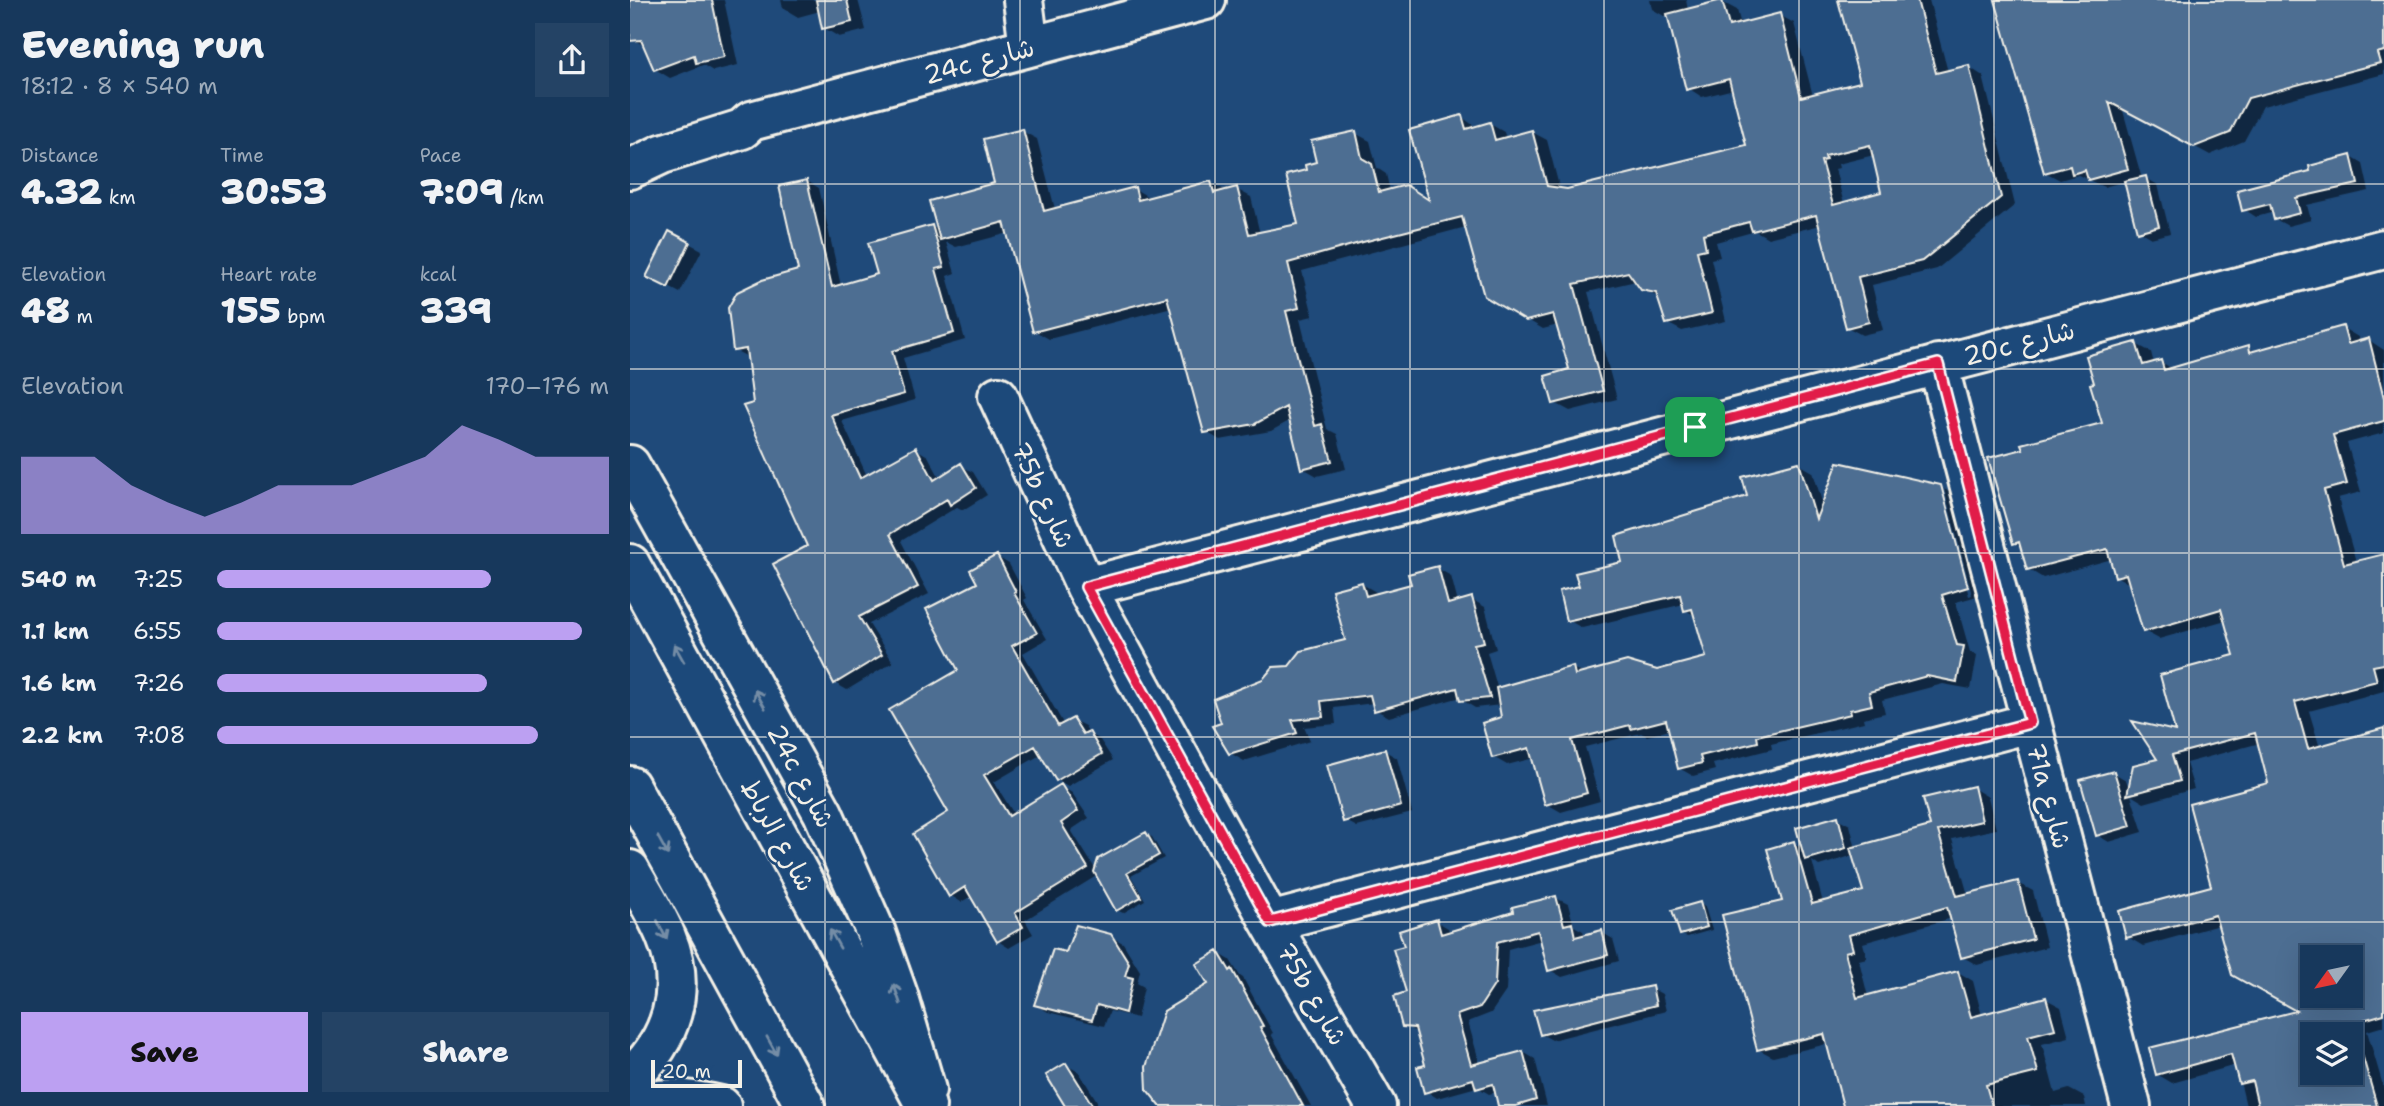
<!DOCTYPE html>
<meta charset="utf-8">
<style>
:root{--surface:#17385c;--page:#244365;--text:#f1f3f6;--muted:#9eacbb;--line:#365272;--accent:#bca0f2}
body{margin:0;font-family:"Shantell Sans","Playpen Sans Arabic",sans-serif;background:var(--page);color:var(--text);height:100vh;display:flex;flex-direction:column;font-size:26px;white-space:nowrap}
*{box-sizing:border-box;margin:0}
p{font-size:23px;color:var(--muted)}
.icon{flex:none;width:38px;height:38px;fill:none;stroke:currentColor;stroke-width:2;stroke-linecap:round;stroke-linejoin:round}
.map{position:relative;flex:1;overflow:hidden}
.details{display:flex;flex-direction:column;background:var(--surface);width:630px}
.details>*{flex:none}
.needle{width:46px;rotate:237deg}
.buttons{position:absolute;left:1670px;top:945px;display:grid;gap:14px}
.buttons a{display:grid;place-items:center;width:63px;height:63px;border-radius:0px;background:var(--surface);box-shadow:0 7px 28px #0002,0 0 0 2px var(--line);font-size:35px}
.scale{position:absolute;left:21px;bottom:18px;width:91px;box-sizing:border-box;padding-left:7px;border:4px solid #f4f1e8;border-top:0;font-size:19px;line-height:24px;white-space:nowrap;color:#f4f1e8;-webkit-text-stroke:5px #1f4a7a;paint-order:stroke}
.pin{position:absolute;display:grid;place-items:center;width:60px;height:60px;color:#fff;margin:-30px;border-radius:14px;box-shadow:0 4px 10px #0006}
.round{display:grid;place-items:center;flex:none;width:74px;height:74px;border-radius:0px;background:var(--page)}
.head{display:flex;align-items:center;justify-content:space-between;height:119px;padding:0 21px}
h1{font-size:38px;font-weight:800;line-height:52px}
.metrics{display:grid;grid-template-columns:repeat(3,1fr);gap:10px;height:119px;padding:7px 21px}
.metrics div{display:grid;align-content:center}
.metrics b{font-size:35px;font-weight:800}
.metrics small{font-size:19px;font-weight:400}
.metrics p{font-size:19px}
.chart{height:196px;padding:14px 21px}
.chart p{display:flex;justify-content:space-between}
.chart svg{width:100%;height:126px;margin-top:7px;fill:var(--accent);opacity:.7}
.button{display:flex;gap:14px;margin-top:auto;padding:14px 21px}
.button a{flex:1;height:80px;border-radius:0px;background:var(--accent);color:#111;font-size:28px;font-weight:800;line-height:80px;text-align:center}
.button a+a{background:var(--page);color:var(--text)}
ul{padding:0 21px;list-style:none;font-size:23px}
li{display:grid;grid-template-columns:112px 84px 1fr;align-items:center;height:52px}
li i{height:18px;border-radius:9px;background:var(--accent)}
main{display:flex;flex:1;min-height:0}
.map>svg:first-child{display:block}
</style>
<main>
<section class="details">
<div class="head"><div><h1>Evening run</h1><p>18:12 · 8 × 540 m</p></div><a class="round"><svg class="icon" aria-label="share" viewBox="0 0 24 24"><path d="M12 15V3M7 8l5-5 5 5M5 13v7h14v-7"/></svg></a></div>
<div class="metrics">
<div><p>Distance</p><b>4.32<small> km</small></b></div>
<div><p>Time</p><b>30:53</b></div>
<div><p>Pace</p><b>7:09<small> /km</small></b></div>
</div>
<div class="metrics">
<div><p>Elevation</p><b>48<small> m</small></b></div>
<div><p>Heart rate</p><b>155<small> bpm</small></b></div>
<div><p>kcal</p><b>339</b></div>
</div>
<div class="chart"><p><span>Elevation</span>170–176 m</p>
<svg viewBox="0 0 160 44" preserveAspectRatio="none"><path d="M0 44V17L10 17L20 17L30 27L40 33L50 38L60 33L70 27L80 27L90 27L100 22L110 17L120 6L130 11L140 17L150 17L160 17V44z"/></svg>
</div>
<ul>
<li><b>540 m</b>7:25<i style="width:70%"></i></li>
<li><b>1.1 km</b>6:55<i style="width:93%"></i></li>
<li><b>1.6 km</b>7:26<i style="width:69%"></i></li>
<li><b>2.2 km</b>7:08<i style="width:82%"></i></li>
</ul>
<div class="button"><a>Save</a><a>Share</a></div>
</section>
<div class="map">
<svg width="1754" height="1106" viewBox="0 0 1754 1106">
<rect width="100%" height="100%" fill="#1f4a7a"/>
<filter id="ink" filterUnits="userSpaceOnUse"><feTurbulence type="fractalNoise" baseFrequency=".0143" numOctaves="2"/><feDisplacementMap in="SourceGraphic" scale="14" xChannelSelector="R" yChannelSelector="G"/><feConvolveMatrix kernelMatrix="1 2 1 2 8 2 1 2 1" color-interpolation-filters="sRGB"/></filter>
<g filter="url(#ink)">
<path fill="#0007" fill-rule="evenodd" d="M0 0H94L108 65 83 71 73 65 40 78 25 69 16 47 3 39 0 35Z
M151 0H228L236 30 209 37 194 28 190 11 168 17 153 8Z
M1020 0H1056L1058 10 1092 2 1107 10 1111 25 1149 15 1164 23 1183 96 1232 83 1210 0H1299L1318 72 1339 67 1353 76 1385 205 1307 269 1242 285 1253 330 1232 335 1217 327 1191 225 1138 238 1126 231 1086 242 1090 257 1081 259 1096 321 1052 331 1037 323 1030 298 1012 289 1006 281 958 292 987 399 940 411 925 403 941 370 928 325 913 329 856 295 836 227 672 271 683 316 670 319 697 429 707 434 716 469 687 476 673 468 661 420 641 431 590 440 576 432 542 307 419 339 405 331 379 233 326 247 316 242 325 273 317 276 335 340 273 358 285 400 212 421 237 476 286 449 298 456 310 478 331 466 343 472 357 495 333 510 327 507 271 541 299 594 239 624 263 662 217 690 205 683 145 565 179 547 125 404 118 357 104 350 170 271 177 181 189 188 211 286 249 275 302 226 309 231 367 185 392 131 407 139 425 209 505 189 520 198 581 183 596 191 606 189 621 197 630 234 670 225 679 171 725 133 740 141 747 168 756 174 760 191 802 203 832 117 847 128 860 124 874 132 876 139 902 132 917 140 930 190 937 191 1118 146 1104 89 1072 97 1058 88 1039 15 1034 16 1022 9ZM1244 155 1254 193 1214 204 1205 169 1209 168 1208 164Z
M1367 0H1754V74L1633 106 1614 141 1580 155 1492 107 1512 179 1516 178 1528 185 1540 233 1521 238 1509 231 1496 181 1474 187 1448 175 1430 180 1415 172Z
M1721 157 1733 164 1739 191 1677 205 1681 220 1658 226 1645 219 1644 212 1626 217 1614 209 1682 173Z
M39 233 72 250 50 293 31 283Z
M1713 328 1728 337 1730 343 1739 340 1754 350V433L1717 443 1731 492 1708 498 1754 661V691L1679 711 1690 748 1754 928V1026L1737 1031 1754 1089V1106H1616L1606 1065 1542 1083 1527 1074 1670 1011 1589 925 1513 946 1498 937 1583 887 1641 784 1630 743 1556 763 1564 789 1514 803 1501 795 1513 832 1479 842 1467 835 1484 773 1496 780 1500 791 1529 760 1606 656 1596 620 1529 639 1514 631 1501 585 1486 576 1482 559 1413 578 1398 569 1392 547 1385 543 1474 424 1506 344 1521 352 1524 364 1531 362 1543 369 1618 347 1626 352ZM1682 957H1720V996H1682ZM1682 1034H1720V1073H1682Z
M1169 464 1183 472 1193 505 1310 487 1325 495 1351 595 1326 602 1340 652 1347 656 1341 689 1313 684 1252 700 1255 713 1233 718 1234 722 1141 744 1142 749 1083 764 1085 770 1063 776 1049 768 1040 730 1017 736 1011 733 955 747 970 801 931 812 917 804 904 758 877 765 863 757 873 719 871 705 845 708 832 700 831 697 759 717 746 710 744 703 704 708 706 724 674 727 680 741 614 761 600 753 594 725 660 668 717 642 732 584 746 592V595L783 585 807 568 821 576 828 603 841 599 855 607 866 649 857 652 868 690 943 668 954 674 1027 671 1078 659 1065 616 1056 610 1054 604 952 628 938 620 951 588 1119 497ZM1310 489H1314L1342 595 1339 596Z
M367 557 379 564 397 598 394 600 417 639 393 653 434 725 443 720 455 726 459 733 470 740 483 760 438 786 427 780 412 754 364 782 384 814 431 786 442 793 459 818 441 830 466 870 516 834 522 837 534 858 501 876 515 900 493 913 487 910 468 875 395 920 403 934 379 948 368 941 342 896 331 902 320 895 321 812 330 671 349 584Z
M755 751 767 758 782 813 727 827 714 820Z
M1343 788 1358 797 1366 829 1322 839 1338 895 1388 883 1403 891 1417 947 1347 965 1333 957 1322 918 1233 943 1237 958 1229 960 1238 997 1328 972 1343 981 1352 1016 1416 999 1431 1007 1439 1037 1412 1044 1425 1093 1439 1089 1454 1097 1456 1106H1214L1197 1044 1143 1057 1128 1049 1164 843 1174 849 1207 818 1220 825 1226 849 1302 827ZM1224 855 1235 892 1193 903 1182 861 1189 866Z
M926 898 938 904 944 926 953 931 955 936 971 932 983 939 989 961 932 977 920 970 912 940 878 949 876 991 861 1013 838 1022 850 1064 893 1052 905 1059 917 1106H870L867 1092 859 1094 847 1087 807 1098 796 1091 797 1066 788 1033 773 1025 779 993 776 947 806 921 818 928 820 933Z
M1070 904 1075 907 1082 930 1057 937 1051 934Z
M480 936 493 943 510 971 507 983 514 987 507 1018 480 1011 474 1026 418 1012 406 1005 437 954Z
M588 953 600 960 610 976 613 978 643 1033 641 1034 681 1106H533L580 984Z
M1021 988 1032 994 1036 1011 922 1040 911 1034Z
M436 1065 449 1072 467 1101V1106H437Z"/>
<path fill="#4d6e92" stroke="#f4f1e8" stroke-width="2" fill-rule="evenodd" d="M0 0H82L94 57 66 63 64 55 24 70 11 40 0 41Z
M186 0H217L222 22 192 29Z
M1092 0 1099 26 1150 13 1171 97 1230 82 1208 0H1287L1306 73 1339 65 1371 197 1292 261 1228 277 1239 322 1216 328 1186 215 1122 231 1119 222 1073 234 1076 249 1067 251 1082 313 1036 324 1026 293 1011 290 998 272 944 284 973 391 923 404 915 376 939 369 923 314 896 321 854 296 832 217 733 242 658 263 669 308 656 311 685 426 692 424 702 461 671 469 656 407 625 424 574 433 537 297 403 332 374 222 310 240 299 201 364 183 353 139 393 129 414 211 505 187 508 200 581 181 584 193 607 187 619 234 668 224 656 175 676 170 675 165 686 162 681 141 726 131 732 158 742 164 749 192 776 185 799 200 779 130 832 115 836 129 860 122 865 140 902 130 917 186 937 189 1116 145 1099 79 1056 90 1037 14ZM1240 145 1251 192 1203 205 1191 161 1196 160 1195 156Z
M1365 0H1754V51L1747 53 1750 63 1618 98 1600 133 1564 147 1479 102 1498 169 1458 180 1455 170 1442 174 1440 166 1414 173Z
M1721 155 1728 184 1666 198 1670 213 1644 220 1640 204 1612 211 1607 190 1680 171 1679 166Z
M1516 176 1529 226 1507 232 1494 181Z
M177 180 202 287 247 274 238 243 302 225 314 267 306 269 324 333 262 351 274 394 201 415 230 478 286 447 304 480 331 463 346 488 320 505 317 499 260 534 288 587 229 617 252 655 204 684 143 564 177 546 113 406 123 403 116 349 103 351 98 308 107 292 132 280 168 270 149 186Z
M39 231 60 242 38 288 16 277Z
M1713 326 1718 344 1739 338 1754 398V421L1703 435 1717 484 1694 490 1714 564 1754 554V664L1743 666 1747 681 1665 702 1678 749 1754 728V1014L1723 1023 1747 1106H1628L1622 1081 1609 1084 1601 1054 1526 1075 1519 1048 1666 1011 1602 975 1585 915 1496 938 1489 911 1581 886 1559 804 1638 783 1625 733 1542 755 1550 781 1497 795 1503 765 1527 759 1502 721 1545 731 1530 675 1604 655 1591 609 1513 632 1496 574 1485 577 1477 549 1397 570 1389 542 1383 544 1358 458 1393 449 1391 444 1472 423 1460 384 1464 383 1456 356 1506 342 1513 365 1531 360 1534 370 1619 345 1620 352ZM1682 957H1720V996H1682ZM1682 1034H1720V1073H1682Z
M1169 462 1186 519 1208 462 1311 485 1338 587 1312 595 1327 645 1334 646 1327 682 1297 676 1239 692 1242 705 1220 710 1221 714 1127 736 1128 742 1070 756 1072 763 1048 769 1036 720 1001 729 1000 725 942 740 957 793 915 805 899 748 862 758 852 723 871 717 866 688 943 666 945 675 997 661 1027 670 1076 657 1062 609 1054 611 1050 595 936 621 929 591 949 586 945 573 992 562 986 536 1117 496 1112 477Z
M367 555 386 592 384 593 407 633 382 646 428 726 443 718 453 734 459 731 472 754 426 781 405 746 354 775 379 816 431 784 448 811 431 823 458 868 385 913 393 927 367 942 335 887 319 897 283 834 318 812 259 710 328 670 296 609 347 583 340 570Z
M808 566 818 604 842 597 854 642 844 644 860 698 830 701 827 688 744 711 740 695 691 701 693 717 662 720 667 733 599 754 582 726 591 723 583 699 633 679 643 667 659 666 671 651 715 640 702 590 732 582 736 596 781 584 778 574Z
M755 749 771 806 713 822 697 765Z
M1484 771 1501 826 1466 836 1450 780Z
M1344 786 1352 821 1308 831 1327 896 1388 881 1403 939 1331 958 1317 907 1219 935 1223 950 1215 952 1227 998 1328 971 1341 1017 1416 997 1425 1029 1398 1036 1408 1072 1356 1085 1362 1106H1213L1194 1034 1127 1050 1092 915 1152 901 1137 849 1164 841 1182 904 1233 891 1220 848 1300 826 1293 798Z
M1208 816 1216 848 1175 860 1166 828Z
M516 832 529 855 497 873 511 897 486 911 464 872 468 859Z
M926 896 934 925 942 923 945 937 972 930 978 955 918 971 908 931 867 942 865 984 850 1007 827 1015 841 1065 893 1051 906 1100 886 1106H868L863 1084 846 1089 843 1079 794 1093 787 1067 795 1065 785 1028 772 1027 764 996 776 992 763 949 774 946 769 931 807 919 811 934 883 912 882 907Z
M1070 902 1077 927 1050 935 1042 910Z
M446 925 481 934 499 963 495 976 503 978 495 1013 467 1005 462 1020 404 1005 423 949 436 952Z
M588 951 600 971 602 969 633 1026 630 1027 673 1106H530L517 1090 516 1067 534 1011 578 984 566 964Z
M1022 986 1026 1005 910 1035 903 1010Z
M436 1063 463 1106H435L416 1075Z"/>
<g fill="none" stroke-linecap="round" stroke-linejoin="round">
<defs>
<path id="minor" d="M393 0 399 47
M0 169 32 154 112 129 121 121 576 0
M1308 364 1501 1106
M368 396 456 587 640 922 746 1106
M0 465 193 813 246 933 268 995 296 1090
M456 587 1754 249
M0 870C12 892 27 914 36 937 58 990 41 1041 0 1078
M640 922 1400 723
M1 1106C32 1095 60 1099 91 1106"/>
<path id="highway" d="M0 564 296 1106
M0 786 175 1106"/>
</defs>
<use href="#minor" stroke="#f4f1e8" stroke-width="44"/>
<use href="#highway" stroke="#f4f1e8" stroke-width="44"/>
<use href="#minor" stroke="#1f4a7a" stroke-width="38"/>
<use href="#highway" stroke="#1f4a7a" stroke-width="38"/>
</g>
<defs><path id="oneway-shaft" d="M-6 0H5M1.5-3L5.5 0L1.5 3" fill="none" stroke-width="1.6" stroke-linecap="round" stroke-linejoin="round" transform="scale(1.75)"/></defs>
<g stroke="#748da6">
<use href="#oneway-shaft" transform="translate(49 653) rotate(-119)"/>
<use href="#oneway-shaft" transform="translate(130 699) rotate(-119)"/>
<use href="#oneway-shaft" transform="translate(33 846) rotate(61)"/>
<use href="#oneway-shaft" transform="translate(32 930) rotate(64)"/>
<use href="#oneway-shaft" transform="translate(205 939) rotate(-119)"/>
<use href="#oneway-shaft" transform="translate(267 994) rotate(-109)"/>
<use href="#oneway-shaft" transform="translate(142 1046) rotate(61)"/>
</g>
</g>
<g fill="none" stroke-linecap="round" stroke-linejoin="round" filter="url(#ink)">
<defs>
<path id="route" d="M1308 364 1400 723 640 922 456 587Z"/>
</defs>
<use href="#route" stroke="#fff" stroke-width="14"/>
<use href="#route" stroke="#e11d48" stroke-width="9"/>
</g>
<path fill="none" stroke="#f4f1e8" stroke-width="2" stroke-opacity="0.55" d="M195 0V1106M390 0V1106M585 0V1106M780 0V1106M974 0V1106M1169 0V1106M1364 0V1106M1559 0V1106M0 184H1754M0 369H1754M0 553H1754M0 737H1754M0 922H1754"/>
<g text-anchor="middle" stroke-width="5" stroke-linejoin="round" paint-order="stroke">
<g font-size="26" fill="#f4f1e8" stroke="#1f4a7a">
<text transform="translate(349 61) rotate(-15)" y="9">24c شارع</text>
<text transform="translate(1389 343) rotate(-14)" y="9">20c شارع</text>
<text transform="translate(413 495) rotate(65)" y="9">75b شارع</text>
<text transform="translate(171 776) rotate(62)" y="9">24c شارع</text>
<text transform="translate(1419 796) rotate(75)" y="9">71a شارع</text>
<text transform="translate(148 835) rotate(61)" y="9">شارع الرباط</text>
<text transform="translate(682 994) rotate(60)" y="9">75b شارع</text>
</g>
</g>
</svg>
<div class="buttons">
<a><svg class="needle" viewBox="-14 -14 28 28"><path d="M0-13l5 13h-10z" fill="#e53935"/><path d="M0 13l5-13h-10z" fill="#9eacbb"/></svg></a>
<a><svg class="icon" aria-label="layers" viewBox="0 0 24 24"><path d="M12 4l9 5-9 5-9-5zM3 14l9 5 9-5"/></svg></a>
</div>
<div class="scale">20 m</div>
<div class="pin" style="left:1065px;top:427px;background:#1e9e55"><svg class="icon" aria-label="arrive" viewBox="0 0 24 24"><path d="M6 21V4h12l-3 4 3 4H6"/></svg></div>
</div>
</main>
